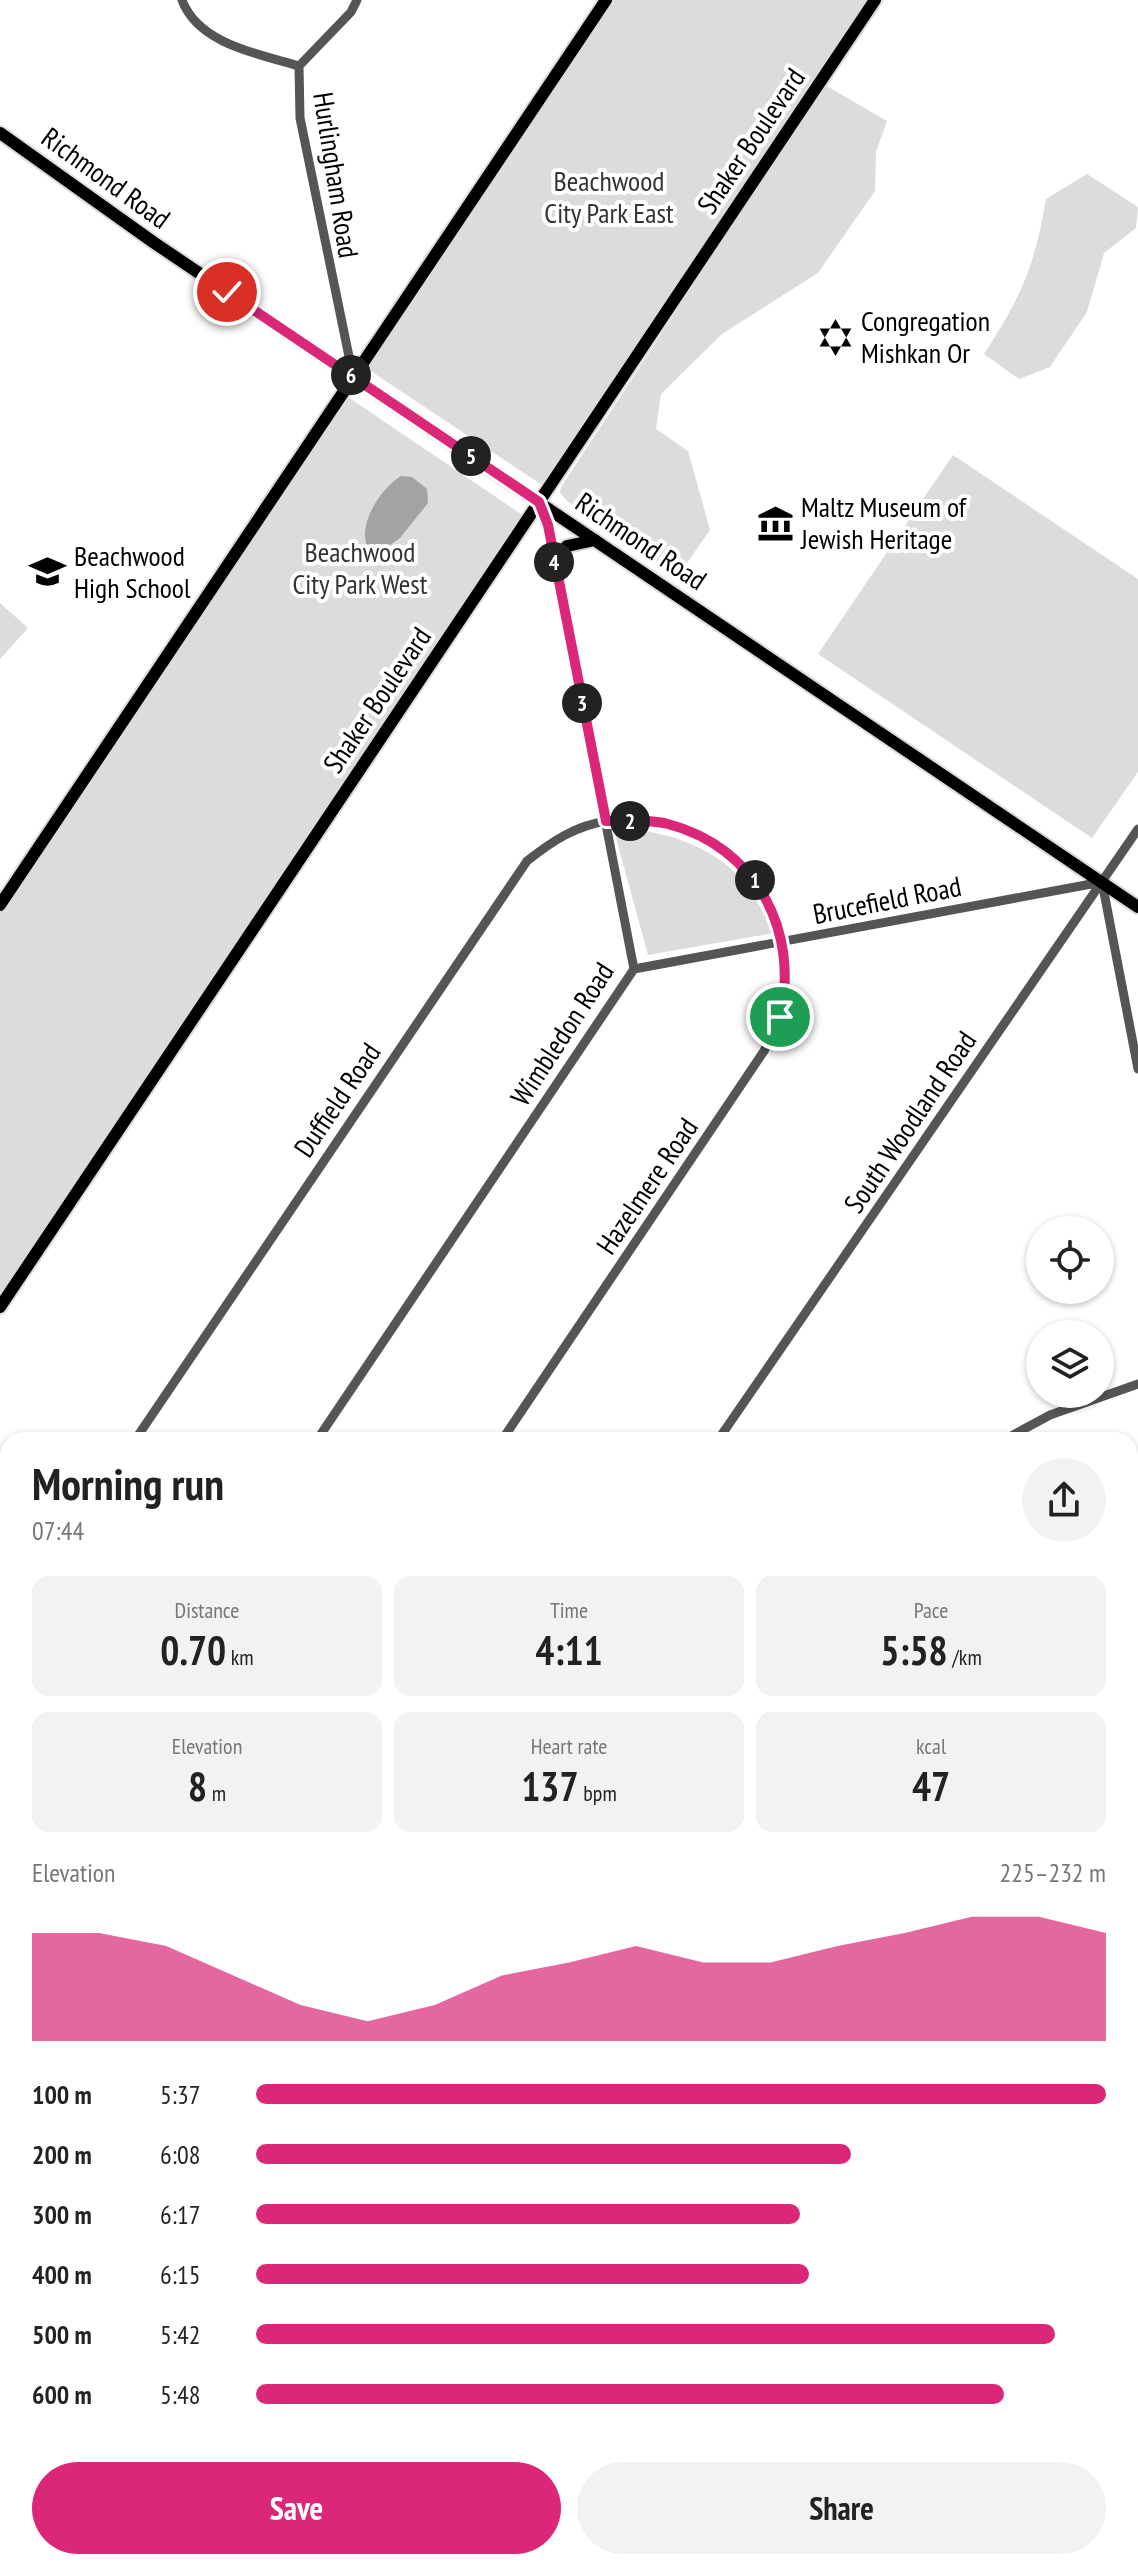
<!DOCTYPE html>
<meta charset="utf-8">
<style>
:root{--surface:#fff;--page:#f2f2f2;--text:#222;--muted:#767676;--accent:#db2777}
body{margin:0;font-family:"PT Sans Narrow",sans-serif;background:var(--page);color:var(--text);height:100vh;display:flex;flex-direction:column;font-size:30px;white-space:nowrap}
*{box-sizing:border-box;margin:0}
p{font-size:26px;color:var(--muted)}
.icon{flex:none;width:44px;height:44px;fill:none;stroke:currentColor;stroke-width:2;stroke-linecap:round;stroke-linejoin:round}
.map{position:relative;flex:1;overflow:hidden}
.sheet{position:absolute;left:0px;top:1432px;width:1138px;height:1138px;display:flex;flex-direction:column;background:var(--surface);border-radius:24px 24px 0 0;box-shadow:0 2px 6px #0004}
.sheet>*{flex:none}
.fabs{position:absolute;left:1026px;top:1216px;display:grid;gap:16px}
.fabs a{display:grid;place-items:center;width:88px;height:88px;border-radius:50%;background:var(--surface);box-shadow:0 2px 6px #0004;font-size:40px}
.pin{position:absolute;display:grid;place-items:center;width:68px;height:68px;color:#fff;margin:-34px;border:4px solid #fff;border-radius:50%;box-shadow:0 2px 8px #0007}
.km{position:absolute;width:40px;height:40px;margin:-20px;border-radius:50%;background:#222;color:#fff;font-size:22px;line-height:40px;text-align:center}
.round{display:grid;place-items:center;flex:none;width:84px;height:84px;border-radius:42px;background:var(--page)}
.headline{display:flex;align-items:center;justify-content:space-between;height:136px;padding:0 32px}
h1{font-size:44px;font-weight:800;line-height:60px}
.stats{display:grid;grid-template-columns:repeat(3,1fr);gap:12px;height:136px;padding:8px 32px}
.stats div{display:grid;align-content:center;border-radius:16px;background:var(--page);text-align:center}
.stats b{font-size:40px;font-weight:800}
.stats small{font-size:22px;font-weight:400}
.stats p{font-size:22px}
.chart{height:224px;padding:16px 32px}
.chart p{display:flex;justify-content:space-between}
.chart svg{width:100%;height:144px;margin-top:8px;fill:var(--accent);opacity:.7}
.cta{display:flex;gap:16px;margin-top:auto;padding:16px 32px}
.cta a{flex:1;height:92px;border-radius:48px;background:var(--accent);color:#fff;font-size:32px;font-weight:800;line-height:92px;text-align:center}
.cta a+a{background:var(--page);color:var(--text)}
ul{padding:0 32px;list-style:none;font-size:26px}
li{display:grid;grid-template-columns:128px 96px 1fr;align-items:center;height:60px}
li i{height:20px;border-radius:10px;background:var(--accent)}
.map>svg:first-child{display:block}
</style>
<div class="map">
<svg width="1138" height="2569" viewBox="0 0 1138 2569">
<rect width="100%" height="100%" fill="#fff"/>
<path fill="#dcdcdc" d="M612 0H871L545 485H542L372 372 368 365Z
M825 85 887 121 876 152 875 191 818 273 722 334 661 394 656 429 688 451 710 530 678 576 567 501 560 493 561 487Z
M1087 174 1138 207 1136 228 1104 253 1087 312 1050 367 1019 379 984 354C1022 295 1034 268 1046 199Z
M342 393 524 516 0 1307V905Z
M953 455 1138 579V772L1092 838 818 654Z
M0 603 28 628 0 659Z
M613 827C662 831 706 842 742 879 755 893 764 916 774 933L648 955Z
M1138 1861V2008L1130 2002V1878Z
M87 2562H205L195 2569H83Z"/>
<path fill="#a3a3a3" d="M401 476 412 477 427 489 428 503 400 538 376 555 370 552C354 528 380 489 401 476Z"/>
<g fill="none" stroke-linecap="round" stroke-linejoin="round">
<defs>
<path id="major" d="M0 133 153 242 1138 907
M555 563 567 546 595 540
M0 905 606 0
M0 1307 875 0"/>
</defs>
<use href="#major" stroke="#dbdbdb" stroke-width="16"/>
<path stroke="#555" stroke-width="9" d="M182 0C198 44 259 54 299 66
M353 376 300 118 299 66 351 12 357 0
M1102 882 1138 1069
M634 969 1102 882
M135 1440 527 861C551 842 576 825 608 821 711 809 801 894 784 1000 781 1018 772 1034 764 1051L502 1440
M317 1440 634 969 548 525 540 505
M718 1440 1138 829
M1004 1440 1050 1415 1138 1384
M1 1531 8 1577
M0 1638 8 1627
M1130 1662 1138 1650
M0 1912 8 1900
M0 2187 8 2175
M1130 2213 1138 2206
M1130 2301 1138 2341
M1130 2433 1138 2393
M0 2500 8 2488
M402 2562 404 2569
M412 2569 426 2562
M1053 2569 1057 2562"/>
<use href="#major" stroke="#000" stroke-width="12"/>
</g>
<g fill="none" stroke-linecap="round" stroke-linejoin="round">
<defs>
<path id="route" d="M227 292 539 502 548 525 606 821C627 821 648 819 668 824 756 847 800 931 780 1017"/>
</defs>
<use href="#route" stroke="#fff" stroke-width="16"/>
<use href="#route" stroke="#db2777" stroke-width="10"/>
</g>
<defs>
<symbol id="synagogue-bare" viewBox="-9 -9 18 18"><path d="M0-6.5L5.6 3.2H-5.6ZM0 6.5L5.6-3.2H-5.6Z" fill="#000" stroke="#fff" stroke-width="2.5" paint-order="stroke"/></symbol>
<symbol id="museum-bare" viewBox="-9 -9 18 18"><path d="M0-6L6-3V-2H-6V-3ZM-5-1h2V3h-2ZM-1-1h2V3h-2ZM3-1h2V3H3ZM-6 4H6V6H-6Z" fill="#000" stroke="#fff" stroke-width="2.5" paint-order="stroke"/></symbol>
<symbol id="school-bare" viewBox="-9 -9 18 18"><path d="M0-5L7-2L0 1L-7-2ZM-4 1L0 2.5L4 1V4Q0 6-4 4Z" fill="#000" stroke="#fff" stroke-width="2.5" paint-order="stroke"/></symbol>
</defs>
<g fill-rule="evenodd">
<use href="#synagogue-bare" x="810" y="312" width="51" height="51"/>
<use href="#museum-bare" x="750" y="498" width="51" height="51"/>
<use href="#school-bare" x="22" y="546" width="51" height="51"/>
</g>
<g text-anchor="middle" stroke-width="8" stroke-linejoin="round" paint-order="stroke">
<g font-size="28" fill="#000" stroke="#fff">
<text transform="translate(751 141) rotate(-56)" y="10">Shaker Boulevard</text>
<text transform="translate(336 175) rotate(81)" y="10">Hurlingham Road</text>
<text transform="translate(106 178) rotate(36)" y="10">Richmond Road</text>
<text transform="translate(641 541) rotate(34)" y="10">Richmond Road</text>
<text transform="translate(377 700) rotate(-56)" y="10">Shaker Boulevard</text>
<text transform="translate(887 900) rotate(-11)" y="10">Brucefield Road</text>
<text transform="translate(562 1034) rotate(-57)" y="10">Wimbledon Road</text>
<text transform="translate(337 1100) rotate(-56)" y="10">Duffield Road</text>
<text transform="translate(910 1122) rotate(-56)" y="10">South Woodland Road</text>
<text transform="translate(647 1186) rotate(-56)" y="10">Hazelmere Road</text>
</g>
<g font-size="28" fill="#333" stroke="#fff">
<text x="609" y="191">Beachwood<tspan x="609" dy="32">City Park East</tspan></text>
<text x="360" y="562">Beachwood<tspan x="360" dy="32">City Park West</tspan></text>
</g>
<g font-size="28" fill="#000" stroke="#fff" text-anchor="start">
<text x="861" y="331">Congregation<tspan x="861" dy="32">Mishkan Or</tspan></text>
<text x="801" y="517">Maltz Museum of<tspan x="801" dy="32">Jewish Heritage</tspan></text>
<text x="74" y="566">Beachwood<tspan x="74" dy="32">High School</tspan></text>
</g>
</g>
</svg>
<div class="fabs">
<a><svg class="icon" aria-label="locate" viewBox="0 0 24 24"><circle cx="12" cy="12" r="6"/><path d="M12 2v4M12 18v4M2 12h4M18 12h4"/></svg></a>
<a><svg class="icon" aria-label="layers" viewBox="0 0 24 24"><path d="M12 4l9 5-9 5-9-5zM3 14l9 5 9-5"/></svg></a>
</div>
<div class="pin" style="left:780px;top:1017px;background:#1e9e55"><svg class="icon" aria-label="arrive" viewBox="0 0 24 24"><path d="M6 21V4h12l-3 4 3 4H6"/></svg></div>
<div class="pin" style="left:227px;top:292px;background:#d93025"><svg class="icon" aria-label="check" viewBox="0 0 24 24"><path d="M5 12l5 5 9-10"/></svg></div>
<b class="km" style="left:755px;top:880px">1</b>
<b class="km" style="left:630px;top:821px">2</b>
<b class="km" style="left:582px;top:703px">3</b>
<b class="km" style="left:554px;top:562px">4</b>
<b class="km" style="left:471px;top:456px">5</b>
<b class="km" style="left:351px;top:375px">6</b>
<section class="sheet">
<div class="headline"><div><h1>Morning run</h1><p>07:44</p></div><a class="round"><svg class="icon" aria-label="share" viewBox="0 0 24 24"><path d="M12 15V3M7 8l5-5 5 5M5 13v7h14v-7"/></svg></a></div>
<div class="stats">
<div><p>Distance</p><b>0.70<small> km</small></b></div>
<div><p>Time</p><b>4:11</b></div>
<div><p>Pace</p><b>5:58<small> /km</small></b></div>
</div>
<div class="stats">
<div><p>Elevation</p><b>8<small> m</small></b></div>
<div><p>Heart rate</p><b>137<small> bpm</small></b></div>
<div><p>kcal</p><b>47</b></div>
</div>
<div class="chart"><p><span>Elevation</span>225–232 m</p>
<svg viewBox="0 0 160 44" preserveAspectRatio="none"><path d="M0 44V11L10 11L20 15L30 24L40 33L50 38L60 33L70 24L80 20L90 15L100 20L110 20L120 15L130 11L140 6L150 6L160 11V44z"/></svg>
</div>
<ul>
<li><b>100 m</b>5:37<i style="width:100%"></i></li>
<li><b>200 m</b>6:08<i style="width:70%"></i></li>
<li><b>300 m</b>6:17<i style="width:64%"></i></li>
<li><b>400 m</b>6:15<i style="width:65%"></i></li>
<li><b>500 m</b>5:42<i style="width:94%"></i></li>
<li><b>600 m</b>5:48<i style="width:88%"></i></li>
</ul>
<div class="cta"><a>Save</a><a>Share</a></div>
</section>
</div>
